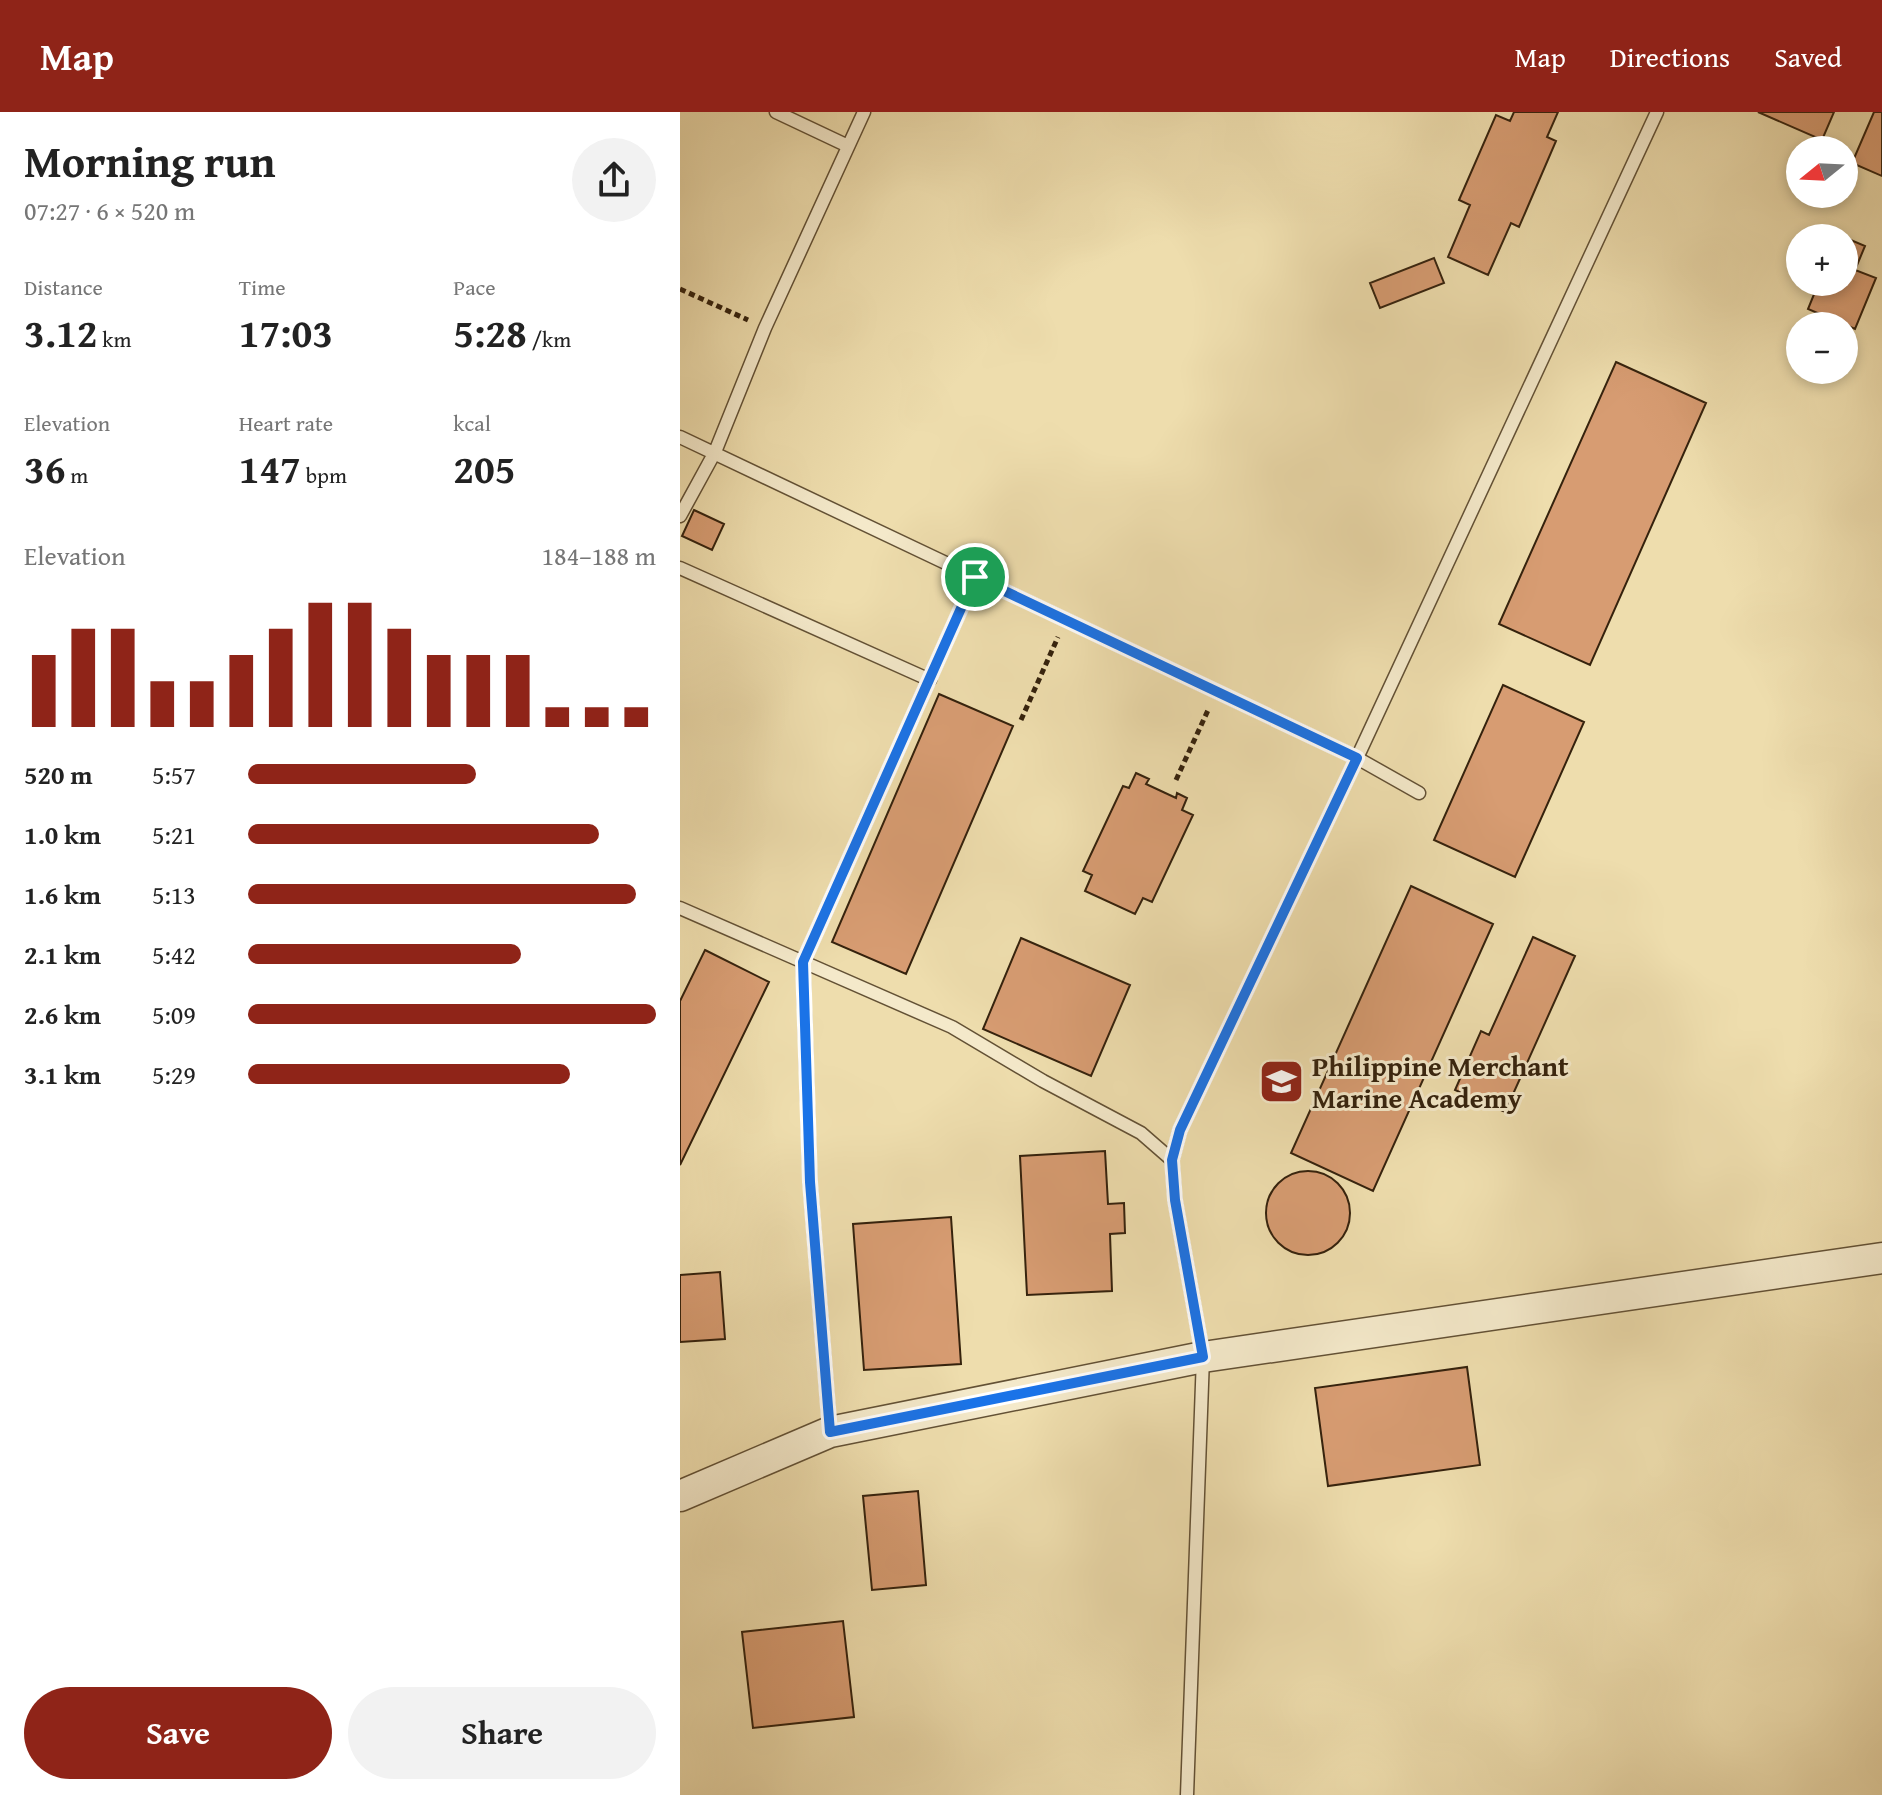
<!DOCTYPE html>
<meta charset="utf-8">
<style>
:root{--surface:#fff;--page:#f2f2f2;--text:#222;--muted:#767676;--accent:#8f2418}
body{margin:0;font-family:"Gentium Book Plus",serif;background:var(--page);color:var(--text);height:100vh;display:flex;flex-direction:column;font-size:30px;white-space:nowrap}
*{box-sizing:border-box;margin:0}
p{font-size:26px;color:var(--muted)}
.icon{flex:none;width:44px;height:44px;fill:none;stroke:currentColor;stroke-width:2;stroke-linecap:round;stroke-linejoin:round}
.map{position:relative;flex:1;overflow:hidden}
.panel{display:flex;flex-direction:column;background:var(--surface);width:680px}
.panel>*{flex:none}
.needle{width:52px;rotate:252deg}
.fabs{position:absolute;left:1106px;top:24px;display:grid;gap:16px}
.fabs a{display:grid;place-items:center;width:72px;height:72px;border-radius:50%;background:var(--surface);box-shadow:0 4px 12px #0003;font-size:40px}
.pin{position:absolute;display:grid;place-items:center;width:68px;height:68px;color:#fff;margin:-34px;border:4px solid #fff;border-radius:50%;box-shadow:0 2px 8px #0007}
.round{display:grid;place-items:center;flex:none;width:84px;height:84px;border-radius:42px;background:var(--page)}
.summary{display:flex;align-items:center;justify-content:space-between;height:136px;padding:0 24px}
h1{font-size:44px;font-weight:700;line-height:60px}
.stats{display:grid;grid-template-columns:repeat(3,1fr);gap:12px;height:136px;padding:8px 24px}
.stats div{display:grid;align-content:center}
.stats b{font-size:40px;font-weight:700}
.stats small{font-size:22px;font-weight:400}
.stats p{font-size:22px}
.chart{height:224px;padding:16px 24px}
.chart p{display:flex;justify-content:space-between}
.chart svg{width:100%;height:144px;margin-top:8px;stroke:var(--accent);stroke-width:6}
.button{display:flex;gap:16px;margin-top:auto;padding:16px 24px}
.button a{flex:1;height:92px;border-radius:48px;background:var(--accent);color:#fff;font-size:32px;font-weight:700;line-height:92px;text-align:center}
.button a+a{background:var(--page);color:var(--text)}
ul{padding:0 24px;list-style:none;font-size:26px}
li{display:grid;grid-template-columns:128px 96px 1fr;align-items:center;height:60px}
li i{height:20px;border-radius:10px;background:var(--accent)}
header{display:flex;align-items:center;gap:48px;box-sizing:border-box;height:112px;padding:0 40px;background:var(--accent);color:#fff}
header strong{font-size:38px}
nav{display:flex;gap:44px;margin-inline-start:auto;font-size:28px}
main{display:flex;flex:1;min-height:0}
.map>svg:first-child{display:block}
</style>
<header>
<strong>Map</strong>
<nav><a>Map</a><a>Directions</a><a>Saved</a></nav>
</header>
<main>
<section class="panel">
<div class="summary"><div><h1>Morning run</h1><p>07:27 · 6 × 520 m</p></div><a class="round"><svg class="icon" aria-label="share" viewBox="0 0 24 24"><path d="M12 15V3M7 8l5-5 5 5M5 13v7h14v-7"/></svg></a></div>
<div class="stats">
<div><p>Distance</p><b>3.12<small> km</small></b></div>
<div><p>Time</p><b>17:03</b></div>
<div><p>Pace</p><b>5:28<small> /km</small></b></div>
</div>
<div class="stats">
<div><p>Elevation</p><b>36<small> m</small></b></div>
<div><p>Heart rate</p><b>147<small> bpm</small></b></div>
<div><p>kcal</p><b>205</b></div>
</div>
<div class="chart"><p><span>Elevation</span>184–188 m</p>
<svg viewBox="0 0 160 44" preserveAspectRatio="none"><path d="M5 44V22M15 44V14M25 44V14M35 44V30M45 44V30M55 44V22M65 44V14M75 44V6M85 44V6M95 44V14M105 44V22M115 44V22M125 44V22M135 44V38M145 44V38M155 44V38"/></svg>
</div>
<ul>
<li><b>520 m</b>5:57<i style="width:56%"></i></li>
<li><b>1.0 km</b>5:21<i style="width:86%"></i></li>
<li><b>1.6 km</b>5:13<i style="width:95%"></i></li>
<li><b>2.1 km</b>5:42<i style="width:67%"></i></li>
<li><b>2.6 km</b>5:09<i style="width:100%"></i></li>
<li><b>3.1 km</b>5:29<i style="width:79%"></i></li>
</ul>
<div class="button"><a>Save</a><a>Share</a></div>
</section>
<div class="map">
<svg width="1202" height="1683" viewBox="0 0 1202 1683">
<rect width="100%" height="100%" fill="#eeddad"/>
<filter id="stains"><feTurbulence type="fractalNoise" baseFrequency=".0025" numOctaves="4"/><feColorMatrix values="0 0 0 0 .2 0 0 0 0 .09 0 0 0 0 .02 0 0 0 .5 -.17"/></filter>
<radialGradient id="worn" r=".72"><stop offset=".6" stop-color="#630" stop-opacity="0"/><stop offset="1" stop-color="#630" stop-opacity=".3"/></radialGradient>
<path fill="#d79c72" stroke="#35220d" stroke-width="2" d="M834 0H878L867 25 876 29 839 115 831 111 808 163 768 145 790 93 779 88 816 3 830 9Z
M1078 0H1154L1142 28Z
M1194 0H1202V64L1172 51Z
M1159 123 1185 134 1175 158 1196 166 1175 217 1128 197 1139 170H1164V126H1158Z
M754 146 764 171 700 196 690 171Z
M936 250 1026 291 910 553 819 512Z
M14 398 44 412 32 438 2 424Z
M823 573 904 610 835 765 754 728Z
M259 582 333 614 226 862 152 830Z
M456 661 469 667 466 672 496 686 497 681 507 686 502 698 513 703 472 790 463 786 455 802 405 779 412 763 403 759 443 674 449 676Z
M731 774 813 812 693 1079 611 1041Z
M853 825 895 844 825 1000 775 978 801 919 809 923Z
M341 826 450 873 411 964 303 917Z
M25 838 89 870 0 1053V889Z
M425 1039 428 1092 444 1091 445 1121 430 1122 432 1179 347 1183 340 1044Z
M586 1101a42 42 0 1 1 84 0a42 42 0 1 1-84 0Z
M271 1105 281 1252 184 1258 173 1112Z
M40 1160 45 1227 0 1230V1163Z
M787 1255 800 1353 648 1374 635 1276Z
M238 1379 246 1473 192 1478 183 1384Z
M163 1509 174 1605 73 1616 62 1520Z"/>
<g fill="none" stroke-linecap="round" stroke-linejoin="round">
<defs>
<path id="service" d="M96 0 168 34
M0 325 677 646 739 681
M0 404 35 340 85 216 184 0
M0 456 250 568
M0 796 272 915 363 969 461 1021 492 1048
M150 1320 130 1070 123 850 295 465
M507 1683 523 1245 495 1088 492 1048 500 1018 677 646 977 0"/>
<path id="tertiary" d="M0 1384 150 1320 523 1245 1202 1146"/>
</defs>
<use href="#service" stroke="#635135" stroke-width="15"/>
<use href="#tertiary" stroke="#635135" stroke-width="33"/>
<path stroke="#35220d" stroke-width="5" stroke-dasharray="6 4" stroke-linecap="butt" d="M0 177 68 208
M341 608 378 525
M496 668 529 596"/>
<use href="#service" stroke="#f4e9ca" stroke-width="12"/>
<use href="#tertiary" stroke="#f4e9ca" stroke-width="30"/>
</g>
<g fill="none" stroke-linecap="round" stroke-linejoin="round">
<defs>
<path id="route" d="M295 465 677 646 500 1018 492 1048 495 1088 523 1245 150 1320 130 1070 123 850Z"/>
</defs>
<use href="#route" stroke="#fff" stroke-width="16"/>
<use href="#route" stroke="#1a73e8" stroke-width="10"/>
</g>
<defs>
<symbol id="university-square" viewBox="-11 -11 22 22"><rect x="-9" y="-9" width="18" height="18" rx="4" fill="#8f2418" stroke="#f4e9ca"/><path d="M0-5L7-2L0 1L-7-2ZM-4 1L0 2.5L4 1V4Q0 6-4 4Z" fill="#fff"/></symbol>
</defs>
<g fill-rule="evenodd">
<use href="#university-square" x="576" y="944" width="51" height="51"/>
</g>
<g text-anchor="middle" stroke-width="6" stroke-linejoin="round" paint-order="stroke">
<g font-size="28" font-weight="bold" fill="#35220d" stroke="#f4e9ca" text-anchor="start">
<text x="632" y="964">Philippine Merchant<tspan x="632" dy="32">Marine Academy</tspan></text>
</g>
</g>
<rect width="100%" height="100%" filter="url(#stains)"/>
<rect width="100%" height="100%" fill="url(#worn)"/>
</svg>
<div class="fabs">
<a><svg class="needle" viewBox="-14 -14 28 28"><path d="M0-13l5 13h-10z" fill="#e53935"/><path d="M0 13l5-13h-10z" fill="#767676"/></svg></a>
<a>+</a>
<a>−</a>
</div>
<div class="pin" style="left:295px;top:465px;background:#1e9e55"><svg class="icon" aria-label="arrive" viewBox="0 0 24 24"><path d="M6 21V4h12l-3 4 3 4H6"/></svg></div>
</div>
</main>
